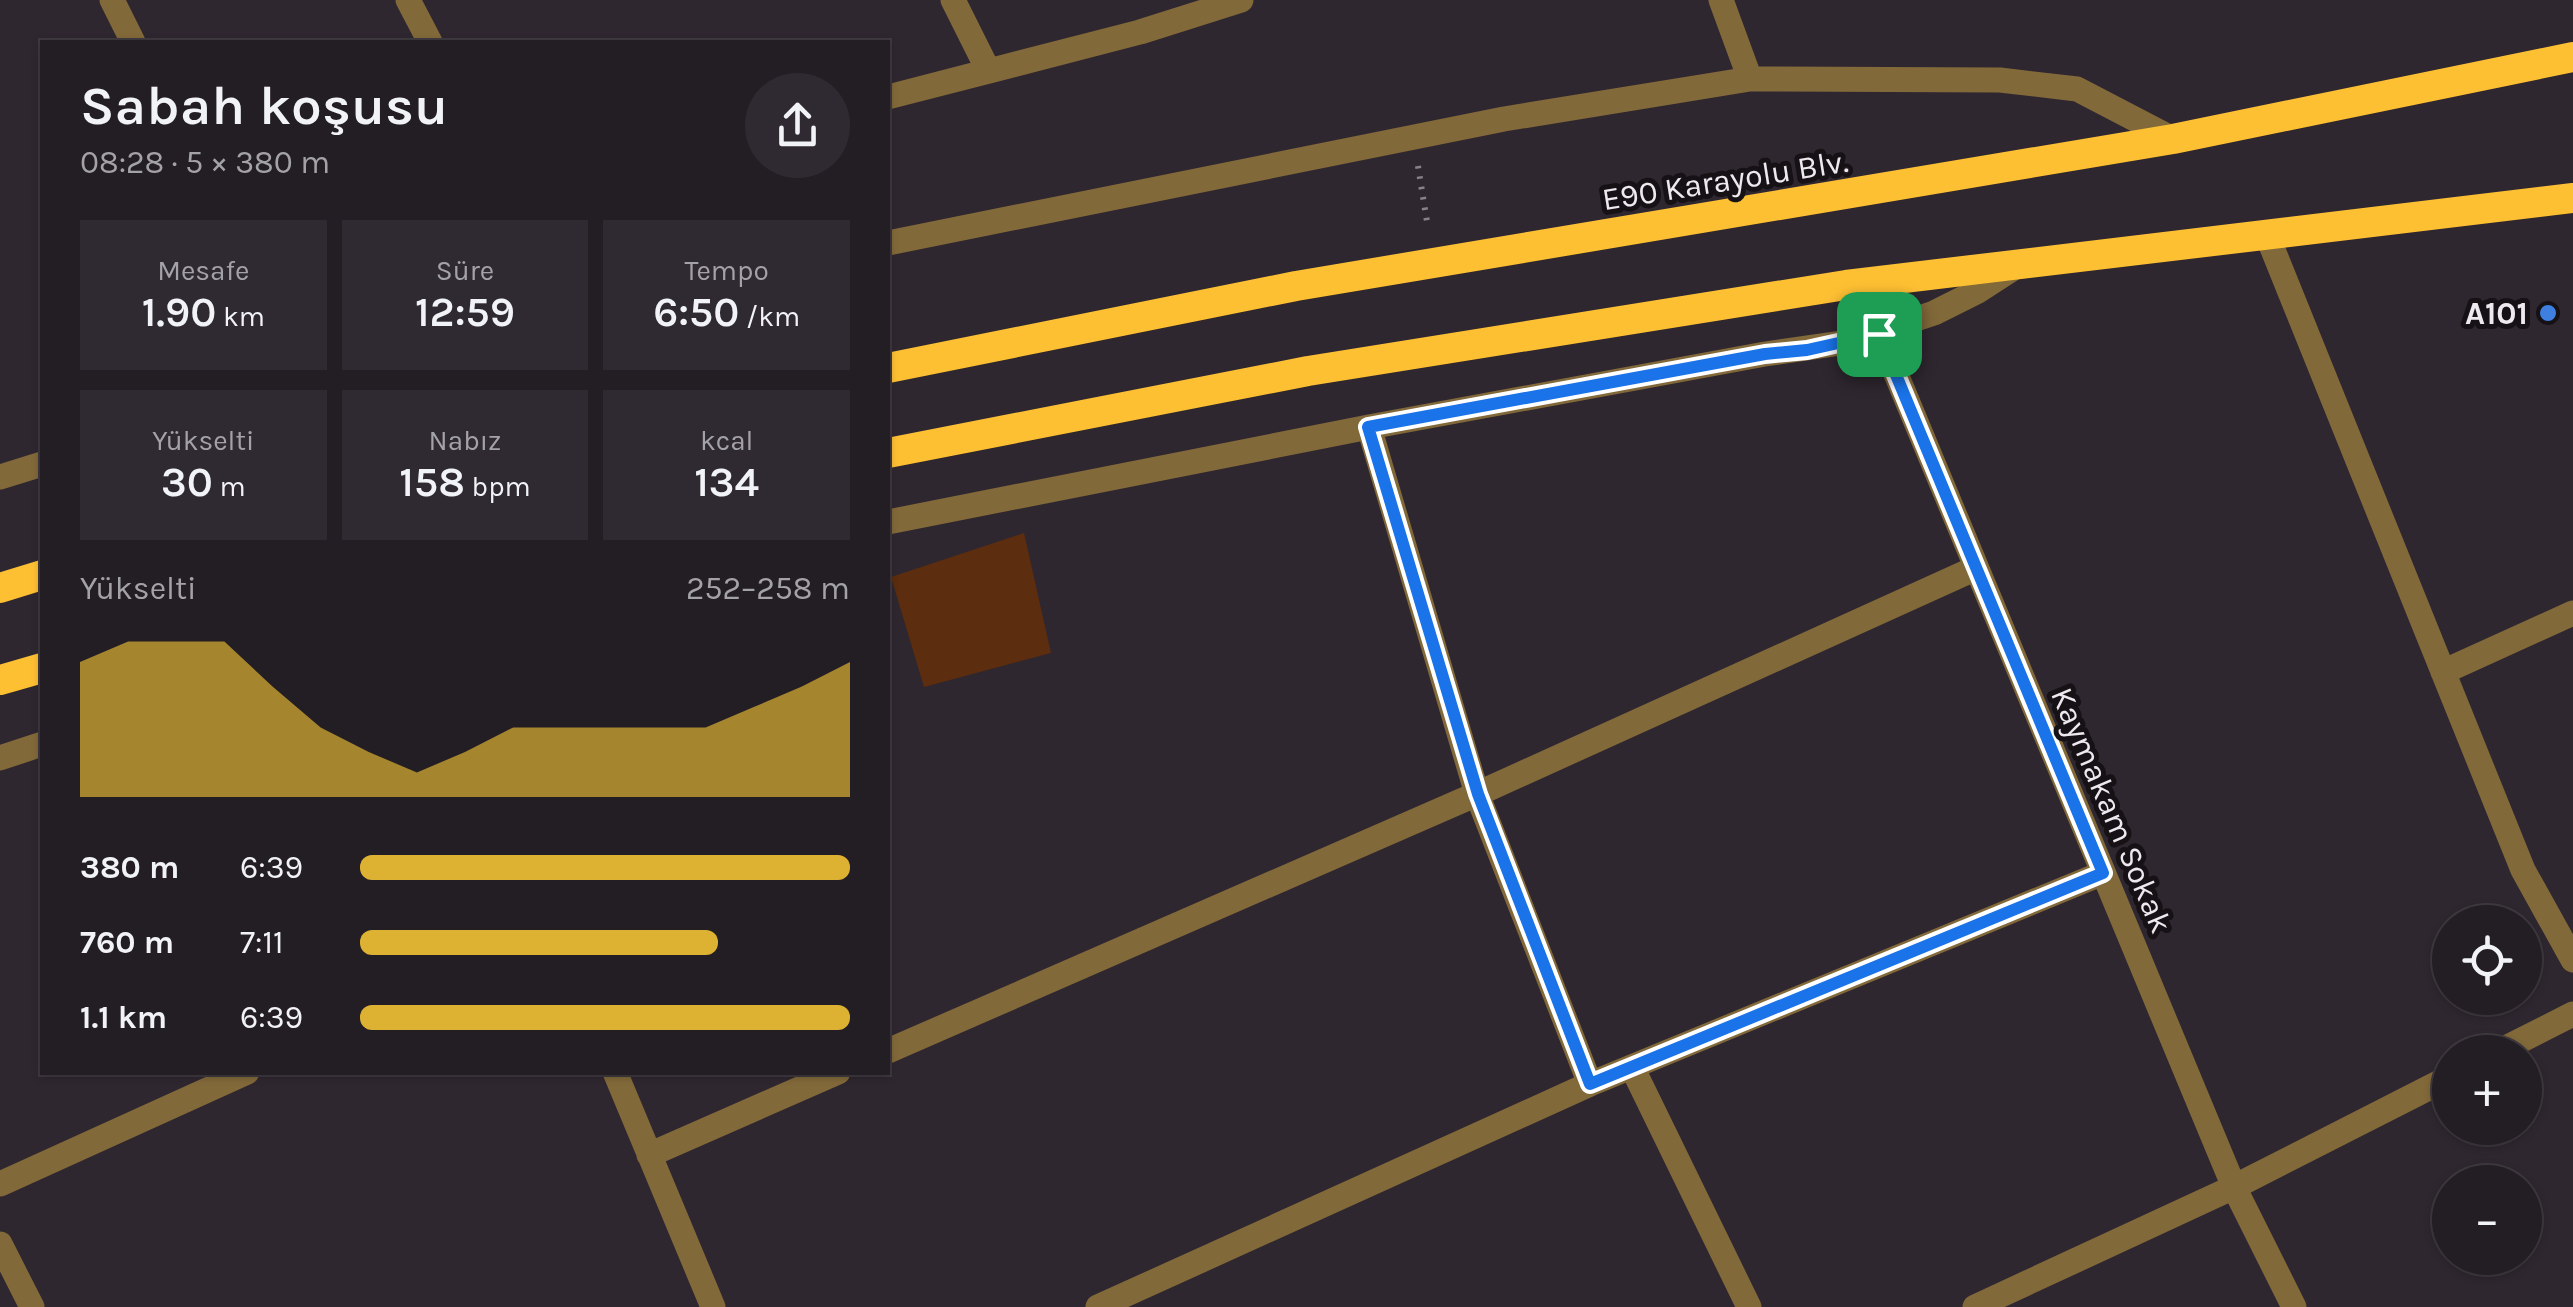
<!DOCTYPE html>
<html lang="tr">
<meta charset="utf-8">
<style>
:root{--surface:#231d24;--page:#2f2a31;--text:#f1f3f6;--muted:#a3a2a6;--line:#403b41;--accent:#ddb233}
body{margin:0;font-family:Karla,sans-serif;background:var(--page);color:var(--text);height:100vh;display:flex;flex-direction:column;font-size:38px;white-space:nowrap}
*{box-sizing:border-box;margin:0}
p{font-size:32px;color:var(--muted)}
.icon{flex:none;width:55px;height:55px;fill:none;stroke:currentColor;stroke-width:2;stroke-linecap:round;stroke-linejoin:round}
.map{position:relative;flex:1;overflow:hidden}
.side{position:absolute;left:40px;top:40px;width:850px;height:1035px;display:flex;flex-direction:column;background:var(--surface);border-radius:0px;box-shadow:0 2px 8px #0004,0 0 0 2px var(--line)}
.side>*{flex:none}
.tools{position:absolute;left:2432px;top:905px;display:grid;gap:20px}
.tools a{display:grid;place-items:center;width:110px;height:110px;border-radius:50%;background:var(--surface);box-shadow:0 2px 8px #0004,0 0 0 2px var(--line);font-size:50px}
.pin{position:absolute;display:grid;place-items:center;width:85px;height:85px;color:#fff;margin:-42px;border-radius:20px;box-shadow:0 5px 15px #0006}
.round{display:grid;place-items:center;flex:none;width:105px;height:105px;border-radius:52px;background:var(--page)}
.summary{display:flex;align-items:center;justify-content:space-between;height:170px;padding:0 40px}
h1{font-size:55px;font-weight:600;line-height:75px}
.metrics{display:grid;grid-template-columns:repeat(3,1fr);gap:15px;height:170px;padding:10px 40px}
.metrics div{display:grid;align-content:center;border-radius:0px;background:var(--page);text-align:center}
.metrics b{font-size:42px;font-weight:600}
.metrics small{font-size:28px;font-weight:400}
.metrics p{font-size:28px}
.chart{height:280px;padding:20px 40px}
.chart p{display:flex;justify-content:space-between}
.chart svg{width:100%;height:180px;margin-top:10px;fill:var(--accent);opacity:.7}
ul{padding:0 40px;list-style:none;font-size:32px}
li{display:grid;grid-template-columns:160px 120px 1fr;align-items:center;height:75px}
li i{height:25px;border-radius:12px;background:var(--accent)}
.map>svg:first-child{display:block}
</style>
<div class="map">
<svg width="2573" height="1307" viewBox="0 0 2573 1307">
<rect width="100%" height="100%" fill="#2f2730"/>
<path fill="#5c2d0e" d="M1024 533 1051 653 924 687 891 577Z"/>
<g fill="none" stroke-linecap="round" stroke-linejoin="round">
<path stroke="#888189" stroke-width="6" stroke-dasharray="2.5 8" stroke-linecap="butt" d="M1418 166 1428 228"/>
<path stroke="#82693a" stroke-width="25" d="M112 0 133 42
M408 0 430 42
M953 0 988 70
M1721 0 1750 79
M888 97 1140 32 1241 0
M2267 235 2523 870 2573 960
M888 243 1504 119 1750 79 2000 80 2077 89 2173 139
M1879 333 2234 1187 2294 1307
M1369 427 1477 794 1590 1084
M0 477 42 464
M888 522 1369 427 1765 354 1848 342 1934 313 1978 291 2018 265
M2443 672 2573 613
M0 758 42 744
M888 1051 1477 794 1976 568
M2498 1052 2573 1014
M1632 1067 1749 1307
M615 1072 713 1307
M649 1155 838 1072
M0 1184 247 1072
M0 1244 32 1307
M1098 1307 1590 1084 2103 873
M1975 1307 2234 1187 2450 1077"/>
<path stroke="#fec033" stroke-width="30" d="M888 368 1296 286 2173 139 2573 57
M888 453 1308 371 1846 285 2573 198
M0 588 42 575
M0 680 42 668"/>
</g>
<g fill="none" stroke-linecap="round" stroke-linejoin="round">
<defs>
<path id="route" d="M1879 334 2103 873 1590 1084 1478 794 1368 427 1765 354 1807 350Z"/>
</defs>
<use href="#route" stroke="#fff" stroke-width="20"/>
<use href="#route" stroke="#1a73e8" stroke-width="12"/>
</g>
<circle fill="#3f7fe0" stroke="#151115" stroke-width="4" cx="2548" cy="313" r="10"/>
<g text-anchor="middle" stroke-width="10" stroke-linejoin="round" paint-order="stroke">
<g font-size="32" fill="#eee8ef" stroke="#151115">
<text transform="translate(1725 180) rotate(-9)" y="11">E90 Karayolu Blv.</text>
<text transform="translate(2112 810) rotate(67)" y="11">Kaymakam Sokak</text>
</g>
<g font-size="32" font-weight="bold" fill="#eee8ef" stroke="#151115" text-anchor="end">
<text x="2528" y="324">A101</text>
</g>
</g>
</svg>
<div class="tools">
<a><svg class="icon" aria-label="locate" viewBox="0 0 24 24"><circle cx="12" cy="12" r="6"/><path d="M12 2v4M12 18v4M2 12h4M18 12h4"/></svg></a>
<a>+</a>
<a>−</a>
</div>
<div class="pin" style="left:1879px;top:334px;background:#1e9e55"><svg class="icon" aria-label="arrive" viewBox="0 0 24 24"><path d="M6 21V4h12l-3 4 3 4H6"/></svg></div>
<section class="side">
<div class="summary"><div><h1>Sabah koşusu</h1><p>08:28 · 5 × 380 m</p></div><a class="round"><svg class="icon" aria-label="share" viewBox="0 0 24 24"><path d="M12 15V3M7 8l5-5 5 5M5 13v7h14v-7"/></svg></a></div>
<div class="metrics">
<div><p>Mesafe</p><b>1.90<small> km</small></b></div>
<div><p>Süre</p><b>12:59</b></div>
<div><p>Tempo</p><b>6:50<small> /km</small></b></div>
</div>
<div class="metrics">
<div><p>Yükselti</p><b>30<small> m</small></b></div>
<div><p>Nabız</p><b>158<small> bpm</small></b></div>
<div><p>kcal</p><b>134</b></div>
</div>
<div class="chart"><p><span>Yükselti</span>252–258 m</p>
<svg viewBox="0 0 160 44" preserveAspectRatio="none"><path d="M0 44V11L10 6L20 6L30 6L40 17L50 27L60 33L70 38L80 33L90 27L100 27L110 27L120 27L130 27L140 22L150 17L160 11V44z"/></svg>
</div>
<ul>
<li><b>380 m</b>6:39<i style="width:100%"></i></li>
<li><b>760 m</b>7:11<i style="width:73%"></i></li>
<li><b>1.1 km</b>6:39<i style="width:100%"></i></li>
</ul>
</section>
</div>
